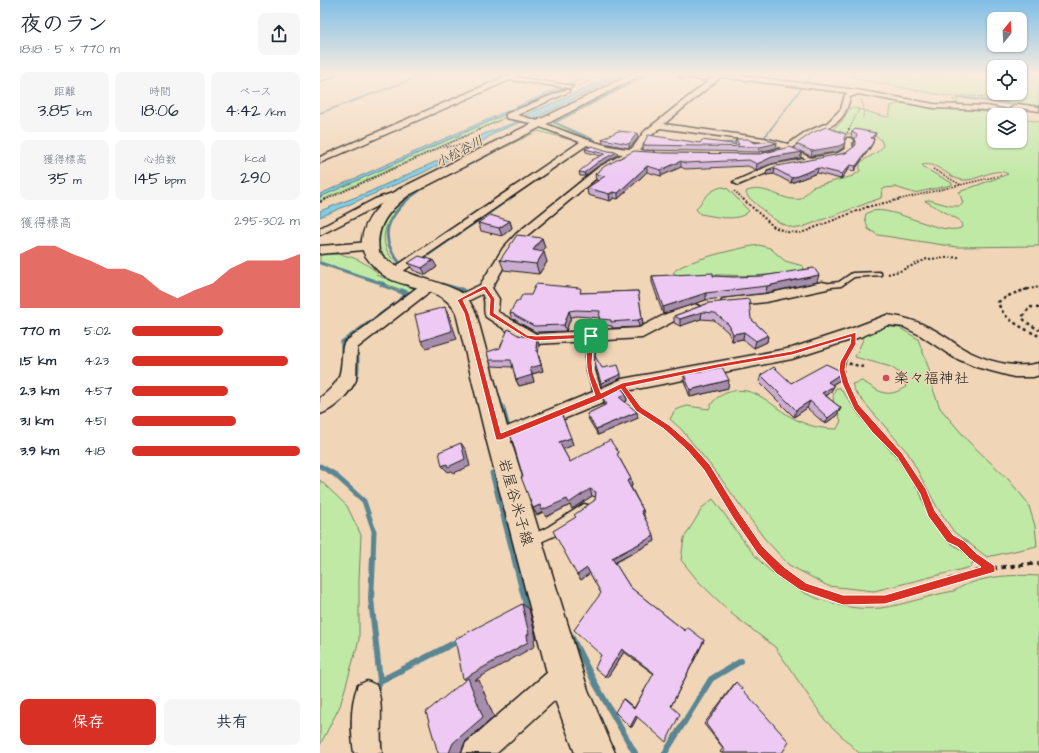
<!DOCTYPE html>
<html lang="ja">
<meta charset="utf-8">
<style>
:root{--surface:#fff;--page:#f6f6f7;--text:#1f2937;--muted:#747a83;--accent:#d93025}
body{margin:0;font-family:"Architects Daughter","Klee One",sans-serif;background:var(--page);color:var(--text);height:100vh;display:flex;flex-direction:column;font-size:15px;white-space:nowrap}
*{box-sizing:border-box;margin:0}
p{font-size:13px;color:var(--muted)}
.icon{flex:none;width:22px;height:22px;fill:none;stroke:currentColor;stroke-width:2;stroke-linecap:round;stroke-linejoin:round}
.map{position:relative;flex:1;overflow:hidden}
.sheet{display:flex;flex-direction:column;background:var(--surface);width:320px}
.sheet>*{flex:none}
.needle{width:26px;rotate:18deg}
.controls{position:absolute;left:667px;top:12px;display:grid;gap:8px}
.controls a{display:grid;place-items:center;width:40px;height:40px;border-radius:8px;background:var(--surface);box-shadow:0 1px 3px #0004;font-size:20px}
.pin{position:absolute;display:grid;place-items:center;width:34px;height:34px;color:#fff;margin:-17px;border-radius:8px;box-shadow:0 2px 6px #0006}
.round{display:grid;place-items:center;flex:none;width:42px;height:42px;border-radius:8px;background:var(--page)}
.summary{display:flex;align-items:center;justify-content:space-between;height:68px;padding:0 20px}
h1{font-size:22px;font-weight:600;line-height:30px}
.figures{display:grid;grid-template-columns:repeat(3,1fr);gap:6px;height:68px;padding:4px 20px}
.figures div{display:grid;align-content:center;border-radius:8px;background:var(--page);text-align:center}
.figures b{font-size:17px;font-weight:600}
.figures small{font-size:11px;font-weight:400}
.figures p{font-size:11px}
.chart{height:112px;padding:8px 20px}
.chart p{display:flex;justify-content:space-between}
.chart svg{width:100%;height:72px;margin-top:4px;fill:var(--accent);opacity:.7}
.primary-button{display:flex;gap:8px;margin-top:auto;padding:8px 20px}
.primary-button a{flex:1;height:46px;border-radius:8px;background:var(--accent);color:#fff;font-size:16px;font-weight:600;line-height:46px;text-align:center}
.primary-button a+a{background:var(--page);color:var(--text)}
ul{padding:0 20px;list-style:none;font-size:13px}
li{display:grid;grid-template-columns:64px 48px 1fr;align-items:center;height:30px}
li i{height:10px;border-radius:5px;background:var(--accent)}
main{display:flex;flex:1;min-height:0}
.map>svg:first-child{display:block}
</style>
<main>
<section class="sheet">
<div class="summary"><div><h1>夜のラン</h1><p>18:18 · 5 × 770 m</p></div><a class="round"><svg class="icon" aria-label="share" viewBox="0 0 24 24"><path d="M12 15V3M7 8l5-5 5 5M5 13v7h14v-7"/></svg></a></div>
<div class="figures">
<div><p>距離</p><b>3.85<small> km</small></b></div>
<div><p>時間</p><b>18:06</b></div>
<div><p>ペース</p><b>4:42<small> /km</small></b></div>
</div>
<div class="figures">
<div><p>獲得標高</p><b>35<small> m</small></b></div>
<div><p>心拍数</p><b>145<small> bpm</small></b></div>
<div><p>kcal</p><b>290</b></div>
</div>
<div class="chart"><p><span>獲得標高</span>295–302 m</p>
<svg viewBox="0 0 160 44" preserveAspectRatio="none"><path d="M0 44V11L10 6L20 6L30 11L40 15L50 20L60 20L70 24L80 33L90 38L100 33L110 29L120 20L130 15L140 15L150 15L160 11V44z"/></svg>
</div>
<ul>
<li><b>770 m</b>5:02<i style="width:54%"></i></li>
<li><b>1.5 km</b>4:23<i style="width:93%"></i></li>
<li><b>2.3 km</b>4:57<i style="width:57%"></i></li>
<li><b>3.1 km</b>4:51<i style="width:62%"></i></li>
<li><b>3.9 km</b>4:18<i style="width:100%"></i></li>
</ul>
<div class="primary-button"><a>保存</a><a>共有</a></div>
</section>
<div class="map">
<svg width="719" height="753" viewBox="0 0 719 753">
<rect width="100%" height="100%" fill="#f1d5b7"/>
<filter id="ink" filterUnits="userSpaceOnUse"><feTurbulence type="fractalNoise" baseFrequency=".025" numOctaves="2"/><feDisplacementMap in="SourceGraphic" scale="8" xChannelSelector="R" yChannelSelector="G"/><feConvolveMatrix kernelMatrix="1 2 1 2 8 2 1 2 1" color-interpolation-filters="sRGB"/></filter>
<g filter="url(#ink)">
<path fill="#bfe9a5" stroke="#6e8260" d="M321 75H327L232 122 269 139 270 141 226 125 225 123Z
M530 75H674V93H700V75H719V108L672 100 636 97 639 106H637L632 97 543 80Z
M249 86 246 90 0 201V197Z
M585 102 691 115H674V141H700V118L719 122V246L637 247 558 235 548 229 545 218 546 214C564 199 619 237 641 228L642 225 639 220 605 201 609 200 631 206H640L643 203 639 192 688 174C676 166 659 180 646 180 629 181 620 161 602 165L606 169 632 183V185L594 193 575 187 565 188 562 190 561 198 480 228C459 229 443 209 428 197L426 193 427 191C447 184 462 202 481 199L492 187 533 176 540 171V163C547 157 558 154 563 146L561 140C551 129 530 132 518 137L512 130 522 121 530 108C544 108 555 116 569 117L571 106Z
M220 127 263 143 218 131 105 186C78 203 46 234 77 264L103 252 76 266C42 245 63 212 88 193 98 184 114 179 126 173 157 158 189 142 220 127Z
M402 187 407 188 429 211C418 223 394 216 380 214L376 209C383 200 390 189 402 187Z
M439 245 450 248 465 261 483 266 484 269 477 272 435 276 372 274 361 276 353 273C360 261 424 247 439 245Z
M0 254C26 253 38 257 58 273L56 275 96 289 91 293 0 262Z
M564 326 580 328 598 339 609 369 611 384 620 408 649 442 688 479 708 503 715 526 717 546 667 557 634 532 617 507 588 453 536 393 532 384 542 381C561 392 566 399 586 387L581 374 571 367 535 357 547 331Z
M516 388H520L546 424 575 455 600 492 608 515 629 542 646 553 653 561 651 567 554 591 508 586 469 565 444 538 399 476 362 430 350 419 355 410 367 406 389 409C393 400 397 397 406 393 435 382 452 408 475 419 488 426 502 429 517 429L521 421C517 410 509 400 516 388Z
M0 480 27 506 41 535 39 580V640L20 706 0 745Z
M393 499C408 518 423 542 439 560 469 591 516 612 560 608 585 605 609 595 634 591 657 576 692 574 719 576V753H539L505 720 455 647 413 615 379 582 361 560 364 538 383 507Z"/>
<path fill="#83cde3" stroke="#5a8693" d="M159 75 240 86 272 75 0 197V194L241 87Z
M294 75H302L218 117 221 119 211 118 176 132 157 145 100 174 0 217V211L49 192 139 151 151 144 156 138 164 134 196 122 207 114 238 101Z"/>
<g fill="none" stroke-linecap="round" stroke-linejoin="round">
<path stroke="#5a8693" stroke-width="1.5" d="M484 85 491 75
M377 97 402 77
M643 98 701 106
M0 113 104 75
M234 122 252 130
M234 123 328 75
M450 130 483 86"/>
<path stroke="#5a8693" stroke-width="2" d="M443 139 451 129
M402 143 421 142
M128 175 168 155
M87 200 108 185
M187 200 274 140 249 129"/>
<path stroke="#5a8693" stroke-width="3" d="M102 259 189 199
M79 262C59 237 66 220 88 199
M0 263 64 284
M63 283 61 285 75 290
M122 284 143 290"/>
<path stroke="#5a8693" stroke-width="3.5" d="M141 289 143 290
M82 290 89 293 84 298
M22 359V342L78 302 85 294 73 289
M26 394C41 380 38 365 37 346
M178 394 182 407"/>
<path stroke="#5a8693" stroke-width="5" d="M182 406 201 472
M0 466 14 474 44 501 54 531 53 558
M172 473 194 558"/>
<path stroke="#5a8693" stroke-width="6" d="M53 557 51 599 60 681 56 691
M194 557 206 605 201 608
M250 634 275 683 315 753
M60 681 140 640
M345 753 391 679 421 661"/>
<defs>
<path id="service" d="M359 75 382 78 385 75 388 76 383 80 360 77Z
M470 150H474L493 159 489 160 470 152Z
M559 272 561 273V275L534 277 521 286 502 288 499 286 502 284 519 282 532 273Z
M271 333 275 336 274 367 283 397 282 399H276L275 397 266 367 267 336Z
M264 504 268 505 269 509 268 513 236 535 212 546 208 545 207 541 208 537 228 527Z"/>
<path id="minor" d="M6 75H16L0 81V77Z
M198 75 196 77 253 86 250 88 190 80 0 163V157L182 78V76Z
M396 75H418L537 90 614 104 666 106 688 110 698 104 719 107V111L699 108 689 114 666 110 614 108 538 94 530 97C524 127 510 124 488 138 472 148 467 153 447 158L444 157V153L462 148 443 142 340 128 327 139 326 144 320 150 333 151V155H315L285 171 204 238 192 252 172 288 179 299 178 312 216 334 319 328 346 314 374 304 379 306 381 309 379 312 356 320 322 338 216 344 201 340 166 317C162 310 167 302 162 294L144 303H134L132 300 134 297 160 285 183 248 196 234 279 167 303 154 289 153 267 145 76 276 72 277 66 273 260 142 210 123 186 118V114L245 90H249V92L197 115C235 124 272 147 311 149 317 144 319 137 325 131ZM401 77 529 93 525 95 521 109 507 123 484 133 468 144 444 138 344 124Z
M527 138H530L534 140 532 143 533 150 524 157 456 169 418 185 413 182 451 165 518 153 525 149 524 143Z
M84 189 89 192 88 194 63 203 0 235V228L55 199Z
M108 282 113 283 115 286 113 289 37 348 36 380C29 394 15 409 0 414V398C24 379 20 374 23 346L25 342 103 283Z
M502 282 507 283 509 286 507 289 446 302 408 306 403 305 401 302 403 299 408 298 446 294Z
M567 315C582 317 595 320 608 327 620 332 631 341 642 348 662 360 696 370 719 363V375L713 377H694L656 367 633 357 600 335 584 327 568 325 543 336 472 359 306 391 285 402 178 446 172 443 169 438 172 433 273 392 302 379 472 348 533 328Z
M245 661 254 665 258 674 254 683 177 753H142L146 743 236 665Z
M47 681 56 685C65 705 58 731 62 753H34C31 732 30 704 38 685Z"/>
<path id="tertiary" d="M50 242 55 243 57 246 55 249 0 254V246Z"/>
<path id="secondary" d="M310 75H321L89 195C69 210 55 226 59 252 83 279 110 276 140 292L147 297 156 313 190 438 268 690 295 753H255L232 692 166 438 136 313C125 288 90 289 68 278 61 274 55 268 50 262 44 255 41 249 42 239 45 217 62 202 79 189Z"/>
</defs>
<use href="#service" stroke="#1c1c1c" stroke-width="3"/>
<use href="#minor" stroke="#1c1c1c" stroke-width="3"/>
<use href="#tertiary" stroke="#1c1c1c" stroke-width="3"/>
<use href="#secondary" stroke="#1c1c1c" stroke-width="3"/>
<path stroke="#1c1c1c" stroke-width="1" stroke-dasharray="1.5 1.5" stroke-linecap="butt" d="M258 86 281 75
M638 99 642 96 681 97
M541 100 544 107 543 118
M159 130 181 120
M529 130 539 109"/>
<path stroke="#1c1c1c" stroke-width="1.5" stroke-dasharray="1.5 1.5" stroke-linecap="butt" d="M527 133 529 129
M126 147 140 145
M613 169 641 185
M414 191 424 200
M5 200 161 129
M577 200 682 175"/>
<path stroke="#1c1c1c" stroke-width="2" stroke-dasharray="2 2" stroke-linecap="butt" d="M423 199 454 227 467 232 481 233 547 207 581 199
M0 202 7 199
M568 274 580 271 607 259 641 257
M704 290 719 287"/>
<path stroke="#1c1c1c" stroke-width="2.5" stroke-dasharray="3 3" stroke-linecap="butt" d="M708 289 692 294 678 302C683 320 703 328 719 336
M719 308 710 307 702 317 706 322 719 330
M531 347C517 374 523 381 536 407
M523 362 543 367
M308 396 317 407"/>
<path stroke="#1c1c1c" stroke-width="3" stroke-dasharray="3.5 3.5" stroke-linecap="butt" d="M316 406 346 427 369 448 387 468 416 515 440 550 448 558
M536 406 579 455 603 492 611 514 630 538 641 544 656 558"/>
<path stroke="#1c1c1c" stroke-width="4" stroke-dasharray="4.5 4.5" stroke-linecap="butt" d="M447 557 460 571 484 587 523 600 565 599 666 569 719 563
M655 557 671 568"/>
<use href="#service" fill="#f1d5b7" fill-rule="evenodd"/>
<use href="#minor" fill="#f1d5b7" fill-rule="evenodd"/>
<use href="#tertiary" fill="#f1d5b7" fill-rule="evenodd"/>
<use href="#secondary" fill="#f1d5b7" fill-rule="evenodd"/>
</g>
<path fill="#ccadd2" stroke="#1c1c1c" d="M532 132 556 133 553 138 554 139 553 143 550 148 534 171 528 170 521 179 497 173 471 183 454 174 446 175 447 170 526 153 534 147V143L535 139 531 137Z
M318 138 309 148 283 143 282 139Z
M416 139 434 143H457L456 148 439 152 323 150V145L380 143 416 145 415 143Z
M524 140 523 148 517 152 491 156 482 152 480 158 451 164 436 170 428 166 365 169 361 167 341 176 327 172 298 199 294 198 290 201 268 195 267 188 278 181 276 180 275 174 343 153 440 154 475 149 476 144Z
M265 149 298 155 278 166 265 176H260L259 172 281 156 266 152Z
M190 221 192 228 182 236 161 231 158 223Z
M222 238 225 248 222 251 227 262 219 274 184 270 180 260Z
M88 263 117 267 106 275 93 270Z
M332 276H393L497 282 446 293 386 300 343 314 332 282Z
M318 291 323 324 319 327 292 328V326L281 325 280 318 257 316 251 317 246 331 216 332 196 321V320L192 319 190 313 199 301 262 293Z
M389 303 431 319 448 335 447 342 434 348 423 339 412 341 408 332 394 320 381 319 360 326 354 323V316Z
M198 335 217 339 219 345 218 354 223 371 212 374 214 382 199 386 196 380 193 367 172 366 169 360 180 348Z
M523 372 520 380 512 385 514 386 510 393 506 396 521 408 517 415 505 424 487 408 474 417 439 382 441 375 471 383Z
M364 374 408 388 370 397 364 381Z
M305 393 307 401 305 402 318 418 278 435 269 420 267 414 285 405 282 397 306 393Z
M241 413 253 445 243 449 250 462 300 459 311 479 312 486 311 487 323 510 324 516 335 541 295 563 310 587 365 631 383 643 317 717 312 727H310L303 699 305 700 314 708 334 674 304 652 287 678 281 655V593L270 573 261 580 256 517 275 500 276 497 272 496 252 509 250 505 226 517 223 512 217 515 203 477Z
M416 682 462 753H401L400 752 403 748 384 724 414 684Z"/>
<path fill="#a68dab" stroke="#1c1c1c" d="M317 133 318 138 309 148V144Z
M556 133 554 137 550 143 551 138Z
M554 139 550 148 534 171 536 166Z
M457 143 456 148 439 152 440 147Z
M525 143 523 148 517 152 491 156 492 151Z
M297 152 298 155 278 166 265 176 264 173 278 162Z
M482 152 480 158 451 164 436 170 437 164 452 157Z
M361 161V167L341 176V170Z
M530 165 528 170 521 179 522 174Z
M327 166V172L298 199V193Z
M498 168 497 173 471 183 472 178Z
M455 169 454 174 446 175 447 170Z
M293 192 294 198 290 201 289 194Z
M190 221 192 228 182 236 179 228Z
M222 238 225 248 216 260 213 250Z
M224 252 227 262 219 274 216 264Z
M113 260 117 267 106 275 102 268Z
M499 275 497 282 446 293 447 286Z
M386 293V300L343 314V307Z
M125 307 129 315 137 339 106 348 101 341Z
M249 311 251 317 246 331 244 325Z
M382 312 381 319 360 326V319Z
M322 318 323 324 319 327 318 320Z
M424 332 423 339 412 341 413 334Z
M448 335 447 342 434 348 436 341Z
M217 339 219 345 218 354 223 371 212 374 214 382 199 386 196 380 210 368 216 348Z
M523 372 520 380 505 389 508 382Z
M301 374V378L281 387V383Z
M409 380 408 388 370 397V390Z
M305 386 306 393 303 395 301 388Z
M514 386 510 393 499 400 502 393Z
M306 394 307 401 301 404 299 397Z
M490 401 487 408 474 417 476 410Z
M521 408 517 415 505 424 508 418Z
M317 412 318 418 278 435 276 429Z
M251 438 253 445 242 450 239 442Z
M141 443 146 450 150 466 134 473 132 471 128 472 122 466 127 464Z
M311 479 312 486 309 488 307 481Z
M270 489 272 496 252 509 250 505 226 517 223 512 217 515 213 508 220 505 247 499Z
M323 510 324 516 322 517 321 511Z
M334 536 335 541 294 563 292 558Z
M267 568 270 573 261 580 257 575Z
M202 604 209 609 216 638 214 639 215 646 155 680H159L174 717 145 742 141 752V753H129L149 680 143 679 207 635Z
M384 640 383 643 351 706Z
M302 649 304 652 287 678 285 676Z
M303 699 305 700 315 709H314Z
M316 716H318L312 727H310Z"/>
<path fill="#edc9f4" stroke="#1c1c1c" d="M506 127 526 134 524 138 525 143 519 146 492 151 476 144 492 133Z
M535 129 556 133 551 138 554 139 552 144 536 166 530 165 522 174 498 168 472 178 455 169 447 170 457 166 526 153 536 145 535 139 537 135 532 132Z
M298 131 317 133 309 144 282 139Z
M328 135 380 143 382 140 419 145 416 139H428L434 143 450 141 457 143 440 147 323 145Z
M272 146 288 151 297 152 278 162 264 173 259 172 272 160 285 154 265 149Z
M470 147 482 152 452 157 437 164 429 160 365 163 361 161 341 170 327 166 298 193 293 192 289 194 267 188 285 176 275 174 285 166 314 151 343 153 440 154Z
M170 215 190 221 179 228 158 223Z
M197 235 222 238 213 250 224 252 216 264 180 260Z
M99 256 113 260 102 268 88 263Z
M494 268 499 275 447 286 386 293 343 307 332 276 393 273V276L414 277 442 276Z
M216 284 260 288 261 289 260 293 318 291 322 318 318 320 291 322V320L279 319 280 311 256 310 249 311 244 325 214 326 194 315V314L190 313 196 301H199L202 295H211Z
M429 299 431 319 448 335 436 341 424 332 413 334 409 325 395 313 382 312 360 319 354 316 389 303Z
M125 307 132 331 101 341 95 315Z
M188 329 198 335 217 339 216 348 221 365 210 368 212 375 196 380 191 360H169L167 352 180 348Z
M275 356 282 368 298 365 301 374 281 383 275 363Z
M506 364 523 372 508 382 514 386 502 393 521 408 508 418 490 401 476 410 441 375 454 367 471 383Z
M402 367 409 380 370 390 364 374Z
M305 386 301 388 306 394 299 397 317 412 276 429 267 414 287 404 282 397Z
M241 413 251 438 239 442 250 462 290 440 299 453 297 454 311 479 307 481 323 510 321 511 334 536 292 558 310 587 365 631 367 627 384 640 351 706 360 714 346 742 316 716 310 727 295 712 303 699 314 709 334 673 302 649 285 676 275 668 281 655 254 630 281 593 267 568 257 575 233 531 256 517 254 515 275 500 276 492 270 489 249 503 247 499 222 510 220 505 213 508 201 477H203L190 433Z
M141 443 145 459 128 467 127 464 122 466 119 452Z
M202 604 209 634 207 635 208 642 143 679 135 639Z
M148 678 163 717 133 743 129 753H118L106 712Z
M416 682 469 742 462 753H403L405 750 386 724Z"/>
</g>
<linearGradient id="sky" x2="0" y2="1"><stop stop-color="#7fbee6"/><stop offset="0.41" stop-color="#f9ecdf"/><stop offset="1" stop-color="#f9ecdf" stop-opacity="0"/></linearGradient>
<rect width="719" height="181" fill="url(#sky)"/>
<path fill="#d93025" stroke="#fff" fill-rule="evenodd" d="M163 286H166L175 299 174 313 207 335 216 336 274 334 272 363 273 373 281 393 302 383 397 364 472 351 536 332V344L526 362 525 370 529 383 539 405 582 453 606 489 615 511 633 535 644 541 656 553 675 566V572L565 604 523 605 480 590 457 574 437 553 413 518 384 470 367 450 344 429 316 411 301 389 282 399 181 440H176L144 313 137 300ZM164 290 170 299 169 315 206 338 216 341 268 338C265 364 266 371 275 395L181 433 149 313 143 300ZM531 337 530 344 520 362 519 370 522 383 534 409 552 432 577 457 600 494 608 516 627 542 638 547 650 559 661 567 565 595H523L486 583 464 567 443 547 419 512 390 465 372 445 349 425 321 407 306 387 397 368 472 355Z"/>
<circle fill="#d1495b" stroke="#f1d5b7" stroke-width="1.5" cx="566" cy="378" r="4"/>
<g text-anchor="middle" stroke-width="3" stroke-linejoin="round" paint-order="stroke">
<g font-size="13" font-style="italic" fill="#36484e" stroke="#f1d5b7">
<text transform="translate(139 151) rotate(-28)" y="5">小松谷川</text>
</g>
<g font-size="15" fill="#1c1c1c" stroke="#f1d5b7" text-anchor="start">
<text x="574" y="383">楽々福神社</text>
</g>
<g font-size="15" fill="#1c1c1c" stroke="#f1d5b7">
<text transform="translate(196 502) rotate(74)" y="5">岩屋谷米子線</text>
</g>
</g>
</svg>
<div class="controls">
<a><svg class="needle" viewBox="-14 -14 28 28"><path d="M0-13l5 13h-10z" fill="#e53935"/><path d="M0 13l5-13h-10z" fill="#747a83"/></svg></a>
<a><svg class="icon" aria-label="locate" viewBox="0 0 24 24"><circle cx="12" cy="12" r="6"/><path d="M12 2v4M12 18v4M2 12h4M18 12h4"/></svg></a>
<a><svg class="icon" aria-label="layers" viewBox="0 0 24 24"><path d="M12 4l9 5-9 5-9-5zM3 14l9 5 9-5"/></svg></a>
</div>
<div class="pin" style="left:271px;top:336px;background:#1e9e55"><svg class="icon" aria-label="arrive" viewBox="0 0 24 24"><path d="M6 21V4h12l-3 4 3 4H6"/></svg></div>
</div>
</main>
